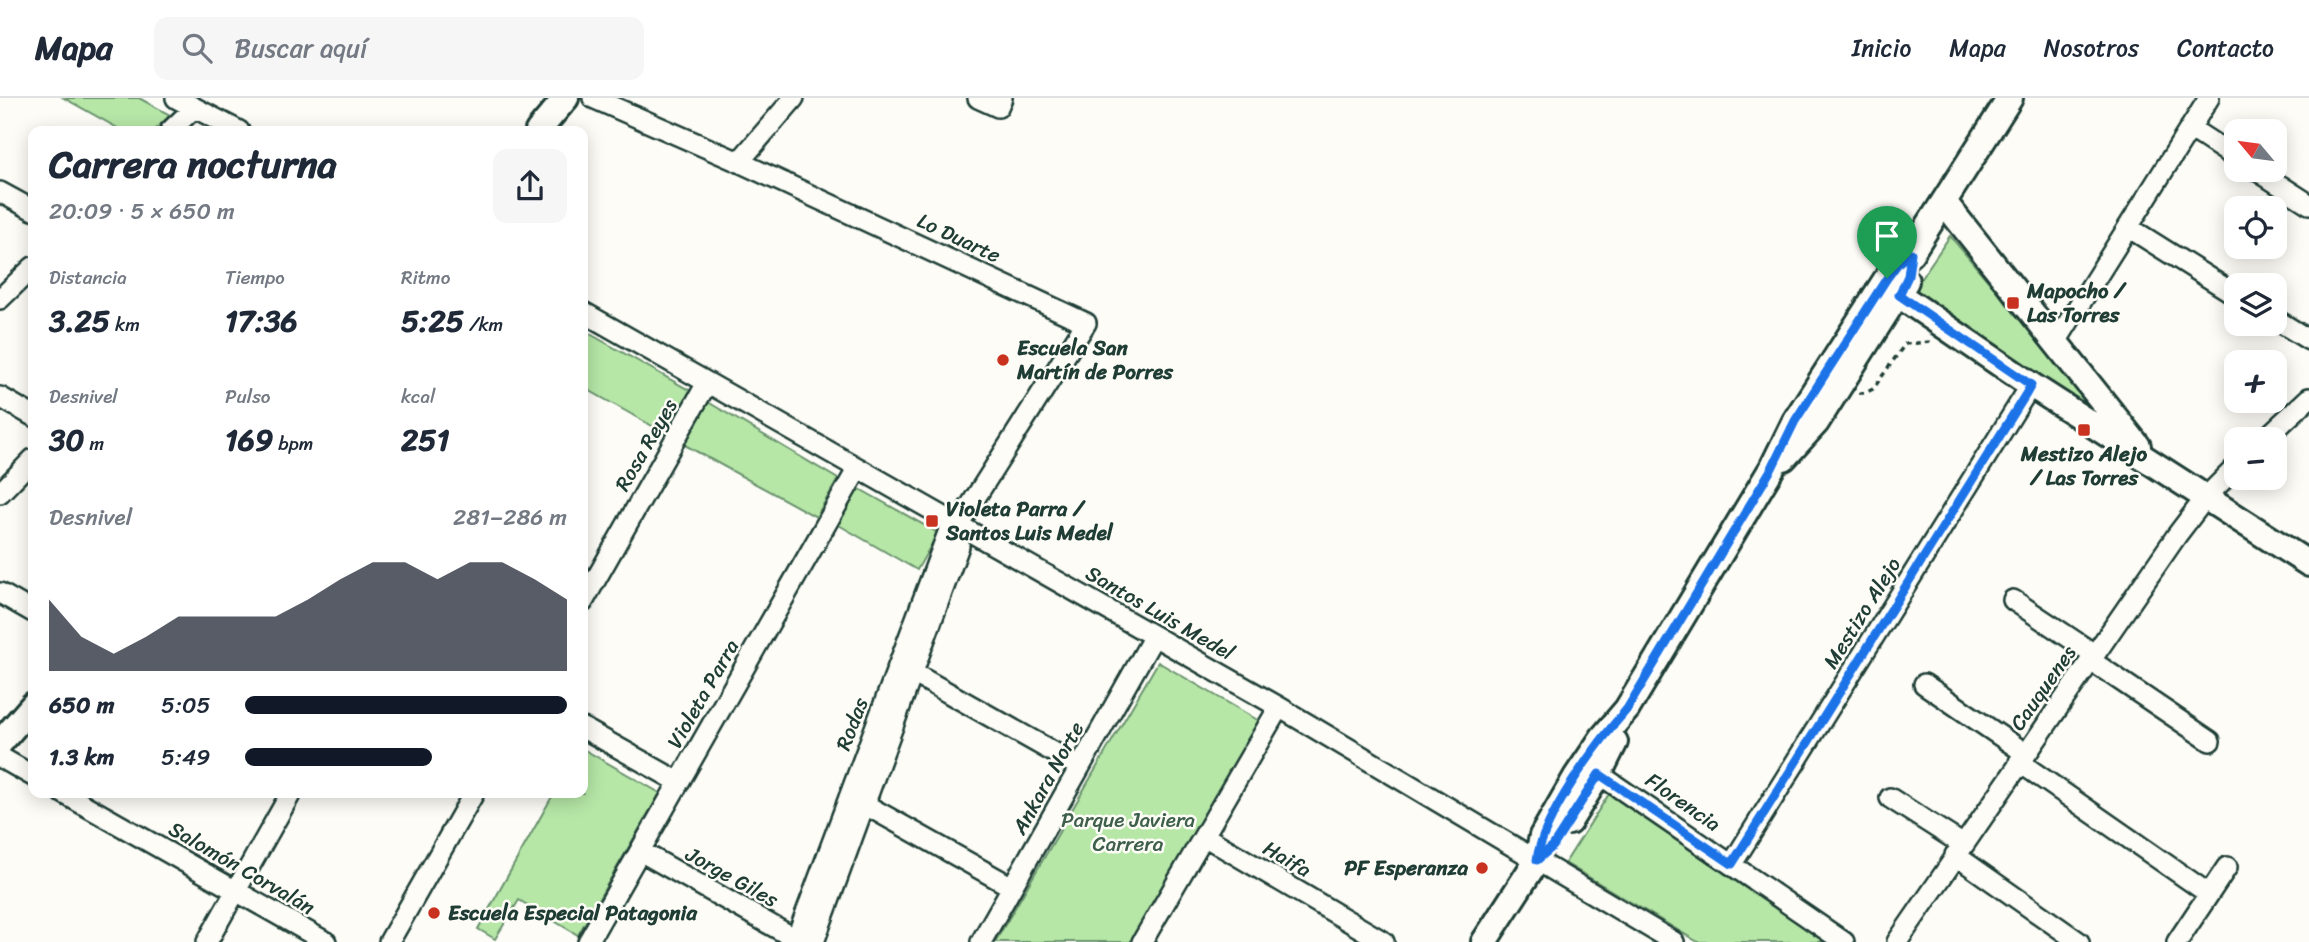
<!DOCTYPE html>
<html lang="es">
<meta charset="utf-8">
<style>
:root{--surface:#fff;--page:#f6f6f7;--text:#1f2937;--muted:#747a83;--line:#e0e1e3;--accent:#111827}
body{margin:0;font-family:Sriracha,sans-serif;background:var(--page);color:var(--text);height:100vh;display:flex;flex-direction:column;font-size:26px;white-space:nowrap}
*{box-sizing:border-box;margin:0}
p{font-size:23px;color:var(--muted)}
.icon{flex:none;width:38px;height:38px;fill:none;stroke:currentColor;stroke-width:2;stroke-linecap:round;stroke-linejoin:round}
.map{position:relative;flex:1;overflow:hidden}
.details{position:absolute;left:28px;top:28px;width:560px;height:672px;display:flex;flex-direction:column;background:var(--surface);border-radius:14px;box-shadow:0 4px 18px #0003}
.details>*{flex:none}
.needle{width:46px;rotate:299deg}
.tools{position:absolute;left:2224px;top:21px;display:grid;gap:14px}
.tools a{display:grid;place-items:center;width:63px;height:63px;border-radius:14px;background:var(--surface);box-shadow:0 4px 18px #0003;font-size:35px}
.pin{position:absolute;display:grid;place-items:center;width:60px;height:60px;color:#fff;margin:-72px -30px;border-radius:50% 50% 50% 0;rotate:-45deg;box-shadow:0 0 7px #0007}
.pin .icon{rotate:45deg}
.round{display:grid;place-items:center;flex:none;width:74px;height:74px;border-radius:14px;background:var(--page)}
.overview{display:flex;align-items:center;justify-content:space-between;height:119px;padding:0 21px}
h1{font-size:38px;font-weight:800;line-height:52px}
.figures{display:grid;grid-template-columns:repeat(3,1fr);gap:10px;height:119px;padding:7px 21px}
.figures div{display:grid;align-content:center}
.figures b{font-size:30px;font-weight:800}
.figures small{font-size:19px;font-weight:400}
.figures p{font-size:19px}
.chart{height:196px;padding:14px 21px}
.chart p{display:flex;justify-content:space-between}
.chart svg{width:100%;height:126px;margin-top:7px;fill:var(--accent);opacity:.7}
ul{padding:0 21px;list-style:none;font-size:23px}
li{display:grid;grid-template-columns:112px 84px 1fr;align-items:center;height:52px}
li i{height:18px;border-radius:9px;background:var(--accent)}
header{display:flex;align-items:center;gap:42px;box-sizing:border-box;height:98px;padding:0 35px;background:var(--surface);border-bottom:2px solid var(--line)}
header strong{font-size:33px}
nav{display:flex;gap:38px;margin-inline-start:auto;font-size:24px}
.search{width:490px;height:63px;background:var(--page);display:flex;align-items:center;gap:18px;box-sizing:border-box;padding:0 24px;border-radius:14px;color:var(--muted);font-size:26px}
.map>svg:first-child{display:block}
</style>
<header>
<strong>Mapa</strong>
<div class="search"><svg class="icon" aria-label="search" viewBox="0 0 24 24"><circle cx="10" cy="10" r="6"/><path d="M15 15l6 6"/></svg>Buscar aquí</div>
<nav><a>Inicio</a><a>Mapa</a><a>Nosotros</a><a>Contacto</a></nav>
</header>
<div class="map">
<svg width="2309" height="844" viewBox="0 0 2309 844">
<rect width="100%" height="100%" fill="#fdfcf7"/>
<filter id="ink" filterUnits="userSpaceOnUse"><feTurbulence type="fractalNoise" baseFrequency=".0143" numOctaves="2"/><feDisplacementMap in="SourceGraphic" scale="14" xChannelSelector="R" yChannelSelector="G"/><feConvolveMatrix kernelMatrix="1 2 1 2 8 2 1 2 1" color-interpolation-filters="sRGB"/></filter>
<g filter="url(#ink)">
<path fill="#b6e7a7" stroke="#6a926e" stroke-width="2" d="M64 0H139L170 17 154 33H123Z
M1950 138 2106 322 1913 192Z
M583 232 694 295 670 338 583 289Z
M708 304 838 381 816 419 683 346Z
M858 390 938 435 917 472 837 426Z
M1158 564 1261 624 1133 844H995Z
M583 651 660 695 578 837 519 802 495 841 478 831 554 695H583Z
M1609 696 1821 838 1828 844H1698L1565 765Z"/>
<g fill="none" stroke-linecap="round" stroke-linejoin="round">
<defs>
<path id="minor" d="M176 0 239 33
M593 0 739 64 1086 225 958 427 959 448 814 844
M978 0 998 9 1002 0
M2190 30 2236 60
M170 33 194 10
M739 64 794 0
M2256 72 2309 106
M0 94 33 112
M2128 129 2236 197
M0 201 33 169
M583 214 1279 609 1674 844
M2275 221 2309 242
M2056 244 2209 0
M0 299 33 318
M2265 341 2309 300
M0 395 33 361
M0 495 33 514
M2013 502 2094 556
M583 504 707 285
M2090 562 2210 643
M913 575 1080 669
M1924 586 2025 655
M583 630 679 684
M0 659 33 678
M2019 664 2209 796
M1599 676 1844 844
M63 695 326 844
M1890 700 1962 746
M864 706 1012 789
M1204 738 1384 844
M640 753 801 844
M1955 757 2079 844
M1732 766 2031 287
M207 844 291 695
M389 844 474 695
M588 844 858 370
M795 844 952 424
M981 844 1154 538
M1142 844 1279 609
M1897 844 2177 437 2206 399 2236 369
M2177 844 2227 769"/>
<path id="major" d="M538 33 566 0
M1944 104 2138 348
M1899 197 2031 287 2309 466
M1784 360 1816 325 1906 183
M0 645 33 607
M1569 724 1599 676 1615 644
M1484 844 1537 762 1542 738 1576 679 1603 639 1627 611 1772 370 1795 323 1892 172 1911 155 2010 0"/>
</defs>
<use href="#minor" stroke="#1f3d34" stroke-width="24"/>
<use href="#major" stroke="#1f3d34" stroke-width="30"/>
<path stroke="#1f3d34" stroke-width="3.5" stroke-dasharray="5 5" stroke-linecap="butt" d="M1859 295H1865L1873 291 1905 246 1931 244"/>
<use href="#minor" stroke="#fdfcf7" stroke-width="19"/>
<use href="#major" stroke="#fdfcf7" stroke-width="24"/>
</g>
</g>
<g fill="none" stroke-linecap="round" stroke-linejoin="round" filter="url(#ink)">
<defs>
<path id="route" d="M1911 155 1908 178 1899 197 2031 287 2026 296 1732 766 1599 676 1553 748 1537 762C1542 719 1598 644 1627 611L1772 370 1795 323 1887 180 1898 165Z"/>
</defs>
<use href="#route" stroke="#fff" stroke-width="14"/>
<use href="#route" stroke="#1a73e8" stroke-width="9"/>
</g>
<g fill="#c8321e" stroke="#fdfcf7" stroke-width="2.5">
<rect x="2006" y="198" width="14" height="14" rx="3.5"/>
<circle cx="1003" cy="262" r="7"/>
<rect x="2077" y="325" width="14" height="14" rx="3.5"/>
<rect x="925" y="416" width="14" height="14" rx="3.5"/>
<circle cx="1482" cy="770" r="7"/>
<circle cx="434" cy="815" r="7"/>
</g>
<g text-anchor="middle" stroke-width="5" stroke-linejoin="round" paint-order="stroke">
<g font-size="21" fill="#1f3d34" stroke="#fdfcf7">
<text transform="translate(959 140) rotate(25)" y="7">Lo Duarte</text>
<text transform="translate(646 347) rotate(-60)" y="7">Rosa Reyes</text>
<text transform="translate(1160 515) rotate(30)" y="7">Santos Luis Medel</text>
<text transform="translate(1862 515) rotate(-58)" y="7">Mestizo Alejo</text>
<text transform="translate(2043 590) rotate(-55)" y="7">Cauquenes</text>
<text transform="translate(703 596) rotate(-60)" y="7">Violeta Parra</text>
<text transform="translate(852 626) rotate(-69)" y="7">Rodas</text>
<text transform="translate(1048 680) rotate(-61)" y="7">Ankara Norte</text>
<text transform="translate(1683 704) rotate(35)" y="7">Florencia</text>
<text transform="translate(1287 761) rotate(30)" y="7">Haifa</text>
<text transform="translate(242 770) rotate(30)" y="7">Salomón Corvalán</text>
<text transform="translate(732 779) rotate(29)" y="7">Jorge Giles</text>
</g>
<g font-size="21" font-weight="bold" fill="#1f3d34" stroke="#fdfcf7" text-anchor="start">
<text x="2027" y="200">Mapocho /<tspan x="2027" dy="24">Las Torres</tspan></text>
<text x="1017" y="257">Escuela San<tspan x="1017" dy="24">Martín de Porres</tspan></text>
<text x="2084" y="363" text-anchor="middle">Mestizo Alejo<tspan x="2084" dy="24">/ Las Torres</tspan></text>
<text x="946" y="418">Violeta Parra /<tspan x="946" dy="24">Santos Luis Medel</tspan></text>
<text x="1468" y="777" text-anchor="end">PF Esperanza</text>
<text x="448" y="822">Escuela Especial Patagonia</text>
</g>
<g font-size="21" fill="#3d5f4b" stroke="#fdfcf7">
<text x="1128" y="729">Parque Javiera<tspan x="1128" dy="24">Carrera</tspan></text>
</g>
</g>
</svg>
<div class="tools">
<a><svg class="needle" viewBox="-14 -14 28 28"><path d="M0-13l5 13h-10z" fill="#e53935"/><path d="M0 13l5-13h-10z" fill="#747a83"/></svg></a>
<a><svg class="icon" aria-label="locate" viewBox="0 0 24 24"><circle cx="12" cy="12" r="6"/><path d="M12 2v4M12 18v4M2 12h4M18 12h4"/></svg></a>
<a><svg class="icon" aria-label="layers" viewBox="0 0 24 24"><path d="M12 4l9 5-9 5-9-5zM3 14l9 5 9-5"/></svg></a>
<a>+</a>
<a>−</a>
</div>
<div class="pin" style="left:1887px;top:180px;background:#1e9e55"><svg class="icon" aria-label="arrive" viewBox="0 0 24 24"><path d="M6 21V4h12l-3 4 3 4H6"/></svg></div>
<section class="details">
<div class="overview"><div><h1>Carrera nocturna</h1><p>20:09 · 5 × 650 m</p></div><a class="round"><svg class="icon" aria-label="share" viewBox="0 0 24 24"><path d="M12 15V3M7 8l5-5 5 5M5 13v7h14v-7"/></svg></a></div>
<div class="figures">
<div><p>Distancia</p><b>3.25<small> km</small></b></div>
<div><p>Tiempo</p><b>17:36</b></div>
<div><p>Ritmo</p><b>5:25<small> /km</small></b></div>
</div>
<div class="figures">
<div><p>Desnivel</p><b>30<small> m</small></b></div>
<div><p>Pulso</p><b>169<small> bpm</small></b></div>
<div><p>kcal</p><b>251</b></div>
</div>
<div class="chart"><p><span>Desnivel</span>281–286 m</p>
<svg viewBox="0 0 160 44" preserveAspectRatio="none"><path d="M0 44V19L10 32L20 38L30 32L40 25L50 25L60 25L70 25L80 19L90 12L100 6L110 6L120 12L130 6L140 6L150 12L160 19V44z"/></svg>
</div>
<ul>
<li><b>650 m</b>5:05<i style="width:100%"></i></li>
<li><b>1.3 km</b>5:49<i style="width:58%"></i></li>
</ul>
</section>
</div>
